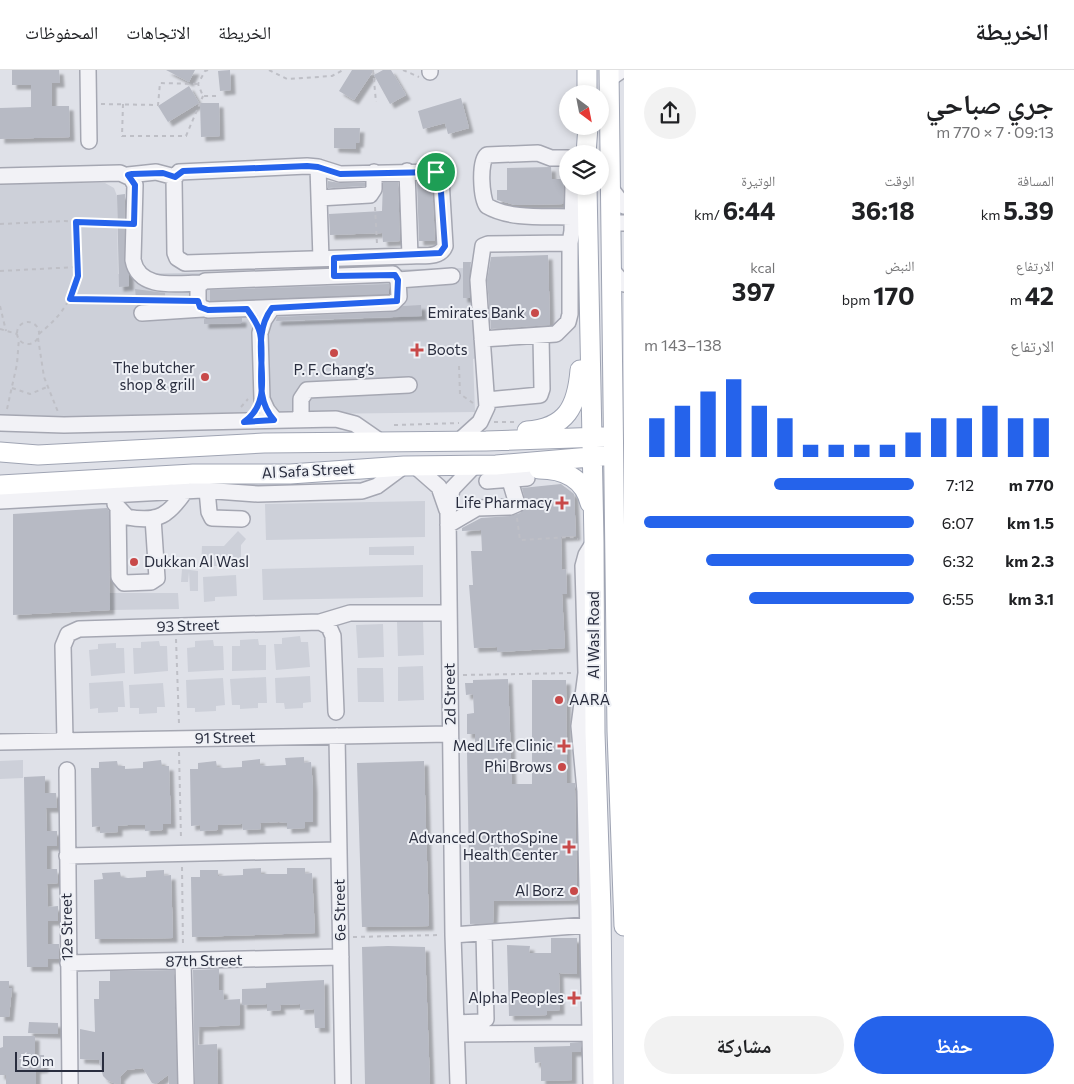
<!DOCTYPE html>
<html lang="ar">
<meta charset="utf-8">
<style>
:root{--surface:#fff;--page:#f2f2f2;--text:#202124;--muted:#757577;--line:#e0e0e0;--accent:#2563eb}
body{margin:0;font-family:Commissioner,"Noto Naskh Arabic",sans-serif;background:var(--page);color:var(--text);direction:rtl;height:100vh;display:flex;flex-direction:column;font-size:19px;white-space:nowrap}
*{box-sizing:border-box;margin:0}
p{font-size:16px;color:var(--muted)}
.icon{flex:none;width:28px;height:28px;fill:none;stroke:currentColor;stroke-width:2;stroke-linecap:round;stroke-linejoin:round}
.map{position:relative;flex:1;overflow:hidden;direction:ltr}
.panel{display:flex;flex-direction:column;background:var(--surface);width:450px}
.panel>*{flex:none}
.needle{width:32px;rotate:148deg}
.fabs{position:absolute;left:559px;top:15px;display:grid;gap:10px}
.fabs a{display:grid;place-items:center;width:50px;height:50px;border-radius:50%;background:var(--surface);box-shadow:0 2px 8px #0003;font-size:25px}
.scale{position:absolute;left:15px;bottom:12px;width:89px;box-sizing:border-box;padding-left:5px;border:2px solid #292d3e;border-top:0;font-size:14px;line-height:18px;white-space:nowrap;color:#292d3e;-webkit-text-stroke:4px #eef0f5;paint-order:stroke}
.pin{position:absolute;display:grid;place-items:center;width:42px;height:42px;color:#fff;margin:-21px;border:2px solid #fff;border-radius:50%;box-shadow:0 1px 5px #0007}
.round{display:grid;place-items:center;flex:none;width:52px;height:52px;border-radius:26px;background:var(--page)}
.headline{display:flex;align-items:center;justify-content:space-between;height:85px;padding:0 20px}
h1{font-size:28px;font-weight:700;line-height:38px}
.stats{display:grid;grid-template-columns:repeat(3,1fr);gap:8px;height:85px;padding:5px 20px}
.stats div{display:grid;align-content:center}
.stats b{font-size:25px;font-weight:700}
.stats small{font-size:14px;font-weight:400}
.stats p{font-size:14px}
.chart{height:140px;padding:10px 20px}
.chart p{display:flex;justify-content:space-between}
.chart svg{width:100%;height:90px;margin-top:5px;stroke:var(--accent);stroke-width:6}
.cta{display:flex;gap:10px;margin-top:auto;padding:10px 20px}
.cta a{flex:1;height:58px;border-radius:30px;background:var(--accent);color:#fff;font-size:20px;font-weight:700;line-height:58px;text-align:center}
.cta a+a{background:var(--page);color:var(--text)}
ul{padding:0 20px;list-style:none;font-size:16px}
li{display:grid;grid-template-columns:80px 60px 1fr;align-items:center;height:38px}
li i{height:12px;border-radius:6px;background:var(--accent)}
header{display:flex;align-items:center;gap:30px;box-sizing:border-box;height:70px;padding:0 25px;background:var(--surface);border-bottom:1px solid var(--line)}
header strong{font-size:24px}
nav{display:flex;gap:28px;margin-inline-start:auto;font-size:18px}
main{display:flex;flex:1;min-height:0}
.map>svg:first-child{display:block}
</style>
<header>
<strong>الخريطة</strong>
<nav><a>الخريطة</a><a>الاتجاهات</a><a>المحفوظات</a></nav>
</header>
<main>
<section class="panel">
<div class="headline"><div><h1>جري صباحي</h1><p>09:13 · 7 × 770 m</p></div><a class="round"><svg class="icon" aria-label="share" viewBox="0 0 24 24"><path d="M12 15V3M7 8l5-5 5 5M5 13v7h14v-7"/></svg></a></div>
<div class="stats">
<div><p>المسافة</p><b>5.39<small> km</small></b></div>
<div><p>الوقت</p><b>36:18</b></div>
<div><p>الوتيرة</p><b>6:44<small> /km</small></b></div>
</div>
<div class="stats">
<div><p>الارتفاع</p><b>42<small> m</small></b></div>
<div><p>النبض</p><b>170<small> bpm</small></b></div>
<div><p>kcal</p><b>397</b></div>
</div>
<div class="chart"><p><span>الارتفاع</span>138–143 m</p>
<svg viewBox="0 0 160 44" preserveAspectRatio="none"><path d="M5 44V25M15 44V19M25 44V12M35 44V6M45 44V19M55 44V25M65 44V38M75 44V38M85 44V38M95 44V38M105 44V32M115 44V25M125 44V25M135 44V19M145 44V25M155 44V25"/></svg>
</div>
<ul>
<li><b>770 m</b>7:12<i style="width:52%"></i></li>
<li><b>1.5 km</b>6:07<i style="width:100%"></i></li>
<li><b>2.3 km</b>6:32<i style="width:77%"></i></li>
<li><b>3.1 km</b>6:55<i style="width:61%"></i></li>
</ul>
<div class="cta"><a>حفظ</a><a>مشاركة</a></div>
</section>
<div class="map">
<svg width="624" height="1014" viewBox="0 0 624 1014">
<defs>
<filter id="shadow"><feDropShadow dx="4.5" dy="4.5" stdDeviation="1" flood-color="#0004"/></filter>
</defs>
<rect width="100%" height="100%" fill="#dfe1e8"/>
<path fill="#cdd0d9" d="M0 113H105L114 118 117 126 118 204 470 198 476 288 473 289 475 342 0 348Z
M425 431V467L266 470 265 434Z
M238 461 246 469 241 475V496H201L202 476H224Z
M414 476V485H369V477Z
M423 495V527L263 530 262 499Z
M182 499 198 501V521H190L189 502 188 512H181Z
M236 505 237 526 215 527V531L204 532 203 507Z
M109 523H178L179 539 110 540Z
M423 551 424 585 398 586 397 552Z
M383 554 384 587 358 588 356 555Z
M300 566 301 572H308L310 597 276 600 274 574H282V568Z
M258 569 259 575H266V600L232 601V576H240V570Z
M213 570 214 576H223L224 600 188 602 187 578 195 577V571Z
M159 571 160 576H167L168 601 134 604 133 578H141V572Z
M116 573V578H124L125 603 91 606 89 580 98 579V574Z
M423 596 424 630 398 631V597Z
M357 598H383L384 632H358Z
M310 606 311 632 303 633V638L285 639 284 633H276L275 608Z
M266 607 267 633H258V638L240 639V635H232L230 609Z
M223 608 225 635 216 636V641L195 642V638H187L186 610Z
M123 611 125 637H118V642L98 643V638L90 639 89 613Z
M163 613 165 637H157V643L139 644V638H130L129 615Z
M23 690V708L0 709V691Z"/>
<path fill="#b7bac4" filter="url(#shadow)" d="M12 0H59L60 13H52V36H69L70 67 0 69V38L31 37V15H12Z
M166 0H195L189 12Z
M230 0 231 20 220 21 218 1Z
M352 0H374L354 30 339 21Z
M383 0H391L406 25 390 34 374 5Z
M189 16 199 33 168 52 158 36Z
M461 28 469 58 448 64 445 53 423 59 418 41Z
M200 33H219L220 66 201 67Z
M334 58H360L359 73H356V79L334 78Z
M551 97 552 109H564L563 134 515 135 497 130V120H507V98Z
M328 111 340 113H365V116L328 118Z
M383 112H398L400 171 383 172 382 163 330 165 329 144 382 141Z
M417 112H432L435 171H419Z
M125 124 124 190 129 204V216L119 217 117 125Z
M548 185 550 255 491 259 487 210 491 187Z
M463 192H471L469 209 470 228H463Z
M389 214V224L210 231V220Z
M135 219 165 223V227L136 228Z
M421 235 422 246 276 251 277 247 393 242 403 236Z
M242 248V253L204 254V249Z
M561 414 574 424 576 466 561 467 562 500 566 499 567 524H562L565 578 497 582V577L474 578 469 515H473L471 481H482L481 460 462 461V458L481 448 510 446 520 443 526 435 522 418Z
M107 438 109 441 110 540 13 545V444Z
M508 609 512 714H532V610H566L567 713H575V720L577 830 494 831 493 853 470 854 467 682H475V664H467V644L474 643 473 624 466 625 465 613H473V610Z
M304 687V693L311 692 313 718V752H305V758L287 759V753L279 752 260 753 261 759 243 760 242 754 218 755V760L200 761V755L191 756 190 699H198V693L216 691 217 697 224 698 242 697V691L260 689V695L267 696 286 695 285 688Z
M161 690 162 696H169L171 754H163V760L145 761V755H128L118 756V762L100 763V756L92 757 91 698H99V692L117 691 118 696H125V699L143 698V692Z
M424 691 429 856 362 857 357 693Z
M45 706V723H56L57 738H46L47 761H57V776H47V799H57L58 813 47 814 48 837 58 836V851H48V874H59V889H48V897H27L24 707Z
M261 798V804H287V798H305V804L312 803 315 863 192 867 191 807H200V800H218V806L243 805V799Z
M164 800V806L171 805 173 868 95 869 94 810 103 809 102 803 120 802 121 807 128 808 146 807V801Z
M551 868H577V904L559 903 560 940 547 941V945L509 946 507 875 530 876 529 883H551Z
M388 876 425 877 430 1014H365L362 877Z
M219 899V920H223L224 930 240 929V955L199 957 198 975 217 974 218 1014H195L193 900Z
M174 900 177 1014H169L168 1005 156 1014 152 1013 143 998 127 1000 120 1007 121 1014H116L107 1010 103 1006 99 990 80 989V959L95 962 94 929H99V911H110V901Z
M324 910 325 958H315L314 939 300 940V934L280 935 281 940 267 941V934L242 935V919L266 918V913Z
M0 911H9V918H12L9 947H0Z
M29 952 58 953V964L28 963Z
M3 966H35V985H44V998L36 999V1014H6V1005H0V978L3 977Z
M581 972V982H572V1010L541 1011V992L535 993 534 977 570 976V973Z"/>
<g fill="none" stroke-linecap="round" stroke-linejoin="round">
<defs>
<path id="minor" d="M88 0 89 71
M430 0V2
M609 9 622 0
M568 88H551L538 83 487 85C479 91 481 128 487 136 511 150 546 146 572 147
M307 96 318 97 340 104 436 102 441 109 445 176C440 189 422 185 410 186L185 193 177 188 175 183 174 109 179 102Z
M318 97 321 189
M407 101 410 186
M128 105 156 102 175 107
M0 106 120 103 131 108 135 115 133 190C139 221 178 213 201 213
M609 116 624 136
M319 128 370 125 374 119V102
M611 153H624
M612 200 624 214
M393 204 398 210 399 227 393 233 208 240 200 237 198 231V216L205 211Z
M398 210 452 206
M272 238 264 250 260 263 262 329 267 340 275 350
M142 243 203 239
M482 269 556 264 568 252 570 244V173L572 161 573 116
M487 330 540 325 542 319 541 266
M301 349V329L307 320 409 315
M0 353 64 355 336 349 355 354 381 372
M459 371 480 352 487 337 478 210 483 176 488 174 570 173
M415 396 439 417 447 440
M487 411 527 408
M207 420 209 442 212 448 242 449
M0 431 202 420 258 424 362 421 377 416 404 396
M115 434 127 447C159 453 169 445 186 420
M118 439 119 507 124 513 151 512 157 508 153 448
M448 455 477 438 510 437 517 434 511 414 496 395
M320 552 350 543H448
M337 666 343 1014
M65 671 63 576 68 564 79 559 320 552 329 557 333 566 336 642
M0 672 450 664
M67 700 70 1014
M67 786 339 780
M453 865 588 855
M183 891 186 1014
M68 893 341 887
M456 953 481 952 486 949 484 863
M457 964 590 963
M458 1014 453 865 448 443 452 419 475 395
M591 1014 585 721 579 656 586 603 583 496 586 485 594 472"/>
<path id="major" d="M587 0V24
M609 0 617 661 624 856
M586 84 588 56
M587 116 594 472 595 663 601 839 603 1014
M527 361C567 358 577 336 580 300
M0 382 38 385 264 373 486 371 603 367
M539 399C563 399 584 408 590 433
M0 415 193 404H290L404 396 496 395 602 386"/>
</defs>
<use href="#minor" stroke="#a5a7b2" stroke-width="18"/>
<use href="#major" stroke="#9fa4b3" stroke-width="21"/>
<path stroke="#bebfc6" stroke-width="2" stroke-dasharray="4 4" stroke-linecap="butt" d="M208 0 205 1 198 14 203 26H216
M269 0 287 9 332 6 343 0
M373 0 376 32
M403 0 419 7
M101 34 158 35 160 13 198 14
M123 34 122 66H186L203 26
M375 137 377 174
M0 154 65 151 120 154
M0 201 77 197
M70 229 138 230
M0 236 6 261
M17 263a11 11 0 1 1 22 0a11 11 0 1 1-22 0Z
M0 259 17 264
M39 264C83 228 77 205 76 153
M38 268 44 307 58 342
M459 296 460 324 473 333
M12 318 30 324 47 317
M241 337 248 329
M7 339 17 294 19 268
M494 352H514
M394 355 459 353
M517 448 520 470 572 467 578 469
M176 569 179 654
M463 605 573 603
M179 682 181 769
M182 797 183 877
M353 867 441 865"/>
<use href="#minor" stroke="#f2f2f6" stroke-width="15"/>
<use href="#major" stroke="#fff" stroke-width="19"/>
</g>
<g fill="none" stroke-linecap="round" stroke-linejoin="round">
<defs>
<path id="route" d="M436 102 340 104 318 97 307 96 183 101 175 107 163 103 132 104 128 105 135 115 134 154 76 152 78 206 70 229 198 231 200 237 208 240 247 239C252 246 258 254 260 263 266 292 252 326 274 350L244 352C282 325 244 275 272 238L397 231 398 210 395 205 334 206V188L440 183 445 176 440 109 436 102"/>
</defs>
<use href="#route" stroke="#fff" stroke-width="10"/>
<use href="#route" stroke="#2563eb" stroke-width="6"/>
</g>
<g fill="#c84949" stroke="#eef0f5" stroke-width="2">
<circle cx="535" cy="243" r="5"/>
<path d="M414.5 272.5h5v5h5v5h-5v5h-5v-5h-5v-5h5z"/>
<circle cx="334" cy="283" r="5"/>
<circle cx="205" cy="307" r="5"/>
<path d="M559.5 425.5h5v5h5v5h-5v5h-5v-5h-5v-5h5z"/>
<circle cx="134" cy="492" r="5"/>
<circle cx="559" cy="630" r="5"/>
<path d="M561.5 668.5h5v5h5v5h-5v5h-5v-5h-5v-5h5z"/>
<circle cx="562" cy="697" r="5"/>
<path d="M566.5 769.5h5v5h5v5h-5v5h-5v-5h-5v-5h5z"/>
<circle cx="574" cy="821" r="5"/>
<path d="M571.5 920.5h5v5h5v5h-5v5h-5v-5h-5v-5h5z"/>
</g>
<g text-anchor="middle" stroke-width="4" stroke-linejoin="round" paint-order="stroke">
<g font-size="15" fill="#292d3e" stroke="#eef0f5" text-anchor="end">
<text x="525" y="248">Emirates Bank</text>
<text x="427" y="285" text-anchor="start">Boots</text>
<text x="195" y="303">The butcher<tspan x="195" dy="17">shop &amp; grill</tspan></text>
<text x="334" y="305" text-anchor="middle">P. F. Chang’s</text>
<text x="552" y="438">Life Pharmacy</text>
<text x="144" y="497" text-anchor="start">Dukkan Al Wasl</text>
<text x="569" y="635" text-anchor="start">AARA</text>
<text x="553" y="681">Med Life Clinic</text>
<text x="552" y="702">Phi Brows</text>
<text x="558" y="773">Advanced OrthoSpine<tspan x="558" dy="17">Health Center</tspan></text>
<text x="564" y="826">Al Borz</text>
<text x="564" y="933">Alpha Peoples</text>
</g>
<g font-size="15" fill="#292d3e" stroke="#eef0f5">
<text transform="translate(308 401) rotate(-3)" y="5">Al Safa Street</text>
<text transform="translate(188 556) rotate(-2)" y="5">93 Street</text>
<text transform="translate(594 565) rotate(-90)" y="5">Al Wasl Road</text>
<text transform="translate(450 624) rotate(-91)" y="5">2d Street</text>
<text transform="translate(225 668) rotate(-1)" y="5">91 Street</text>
<text transform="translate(340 840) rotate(-91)" y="5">6e Street</text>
<text transform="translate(67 857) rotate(-91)" y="5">12e Street</text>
<text transform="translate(204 891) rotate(-1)" y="5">87th Street</text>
</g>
</g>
</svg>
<div class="fabs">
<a><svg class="needle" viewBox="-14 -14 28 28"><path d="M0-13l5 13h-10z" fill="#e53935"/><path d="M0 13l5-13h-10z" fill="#757577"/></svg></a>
<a><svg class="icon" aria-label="layers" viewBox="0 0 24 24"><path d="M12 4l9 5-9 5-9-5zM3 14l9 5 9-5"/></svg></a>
</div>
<div class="scale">50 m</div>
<div class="pin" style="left:436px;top:102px;background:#1e9e55"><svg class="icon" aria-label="arrive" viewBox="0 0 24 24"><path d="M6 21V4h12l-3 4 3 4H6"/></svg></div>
</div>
</main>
